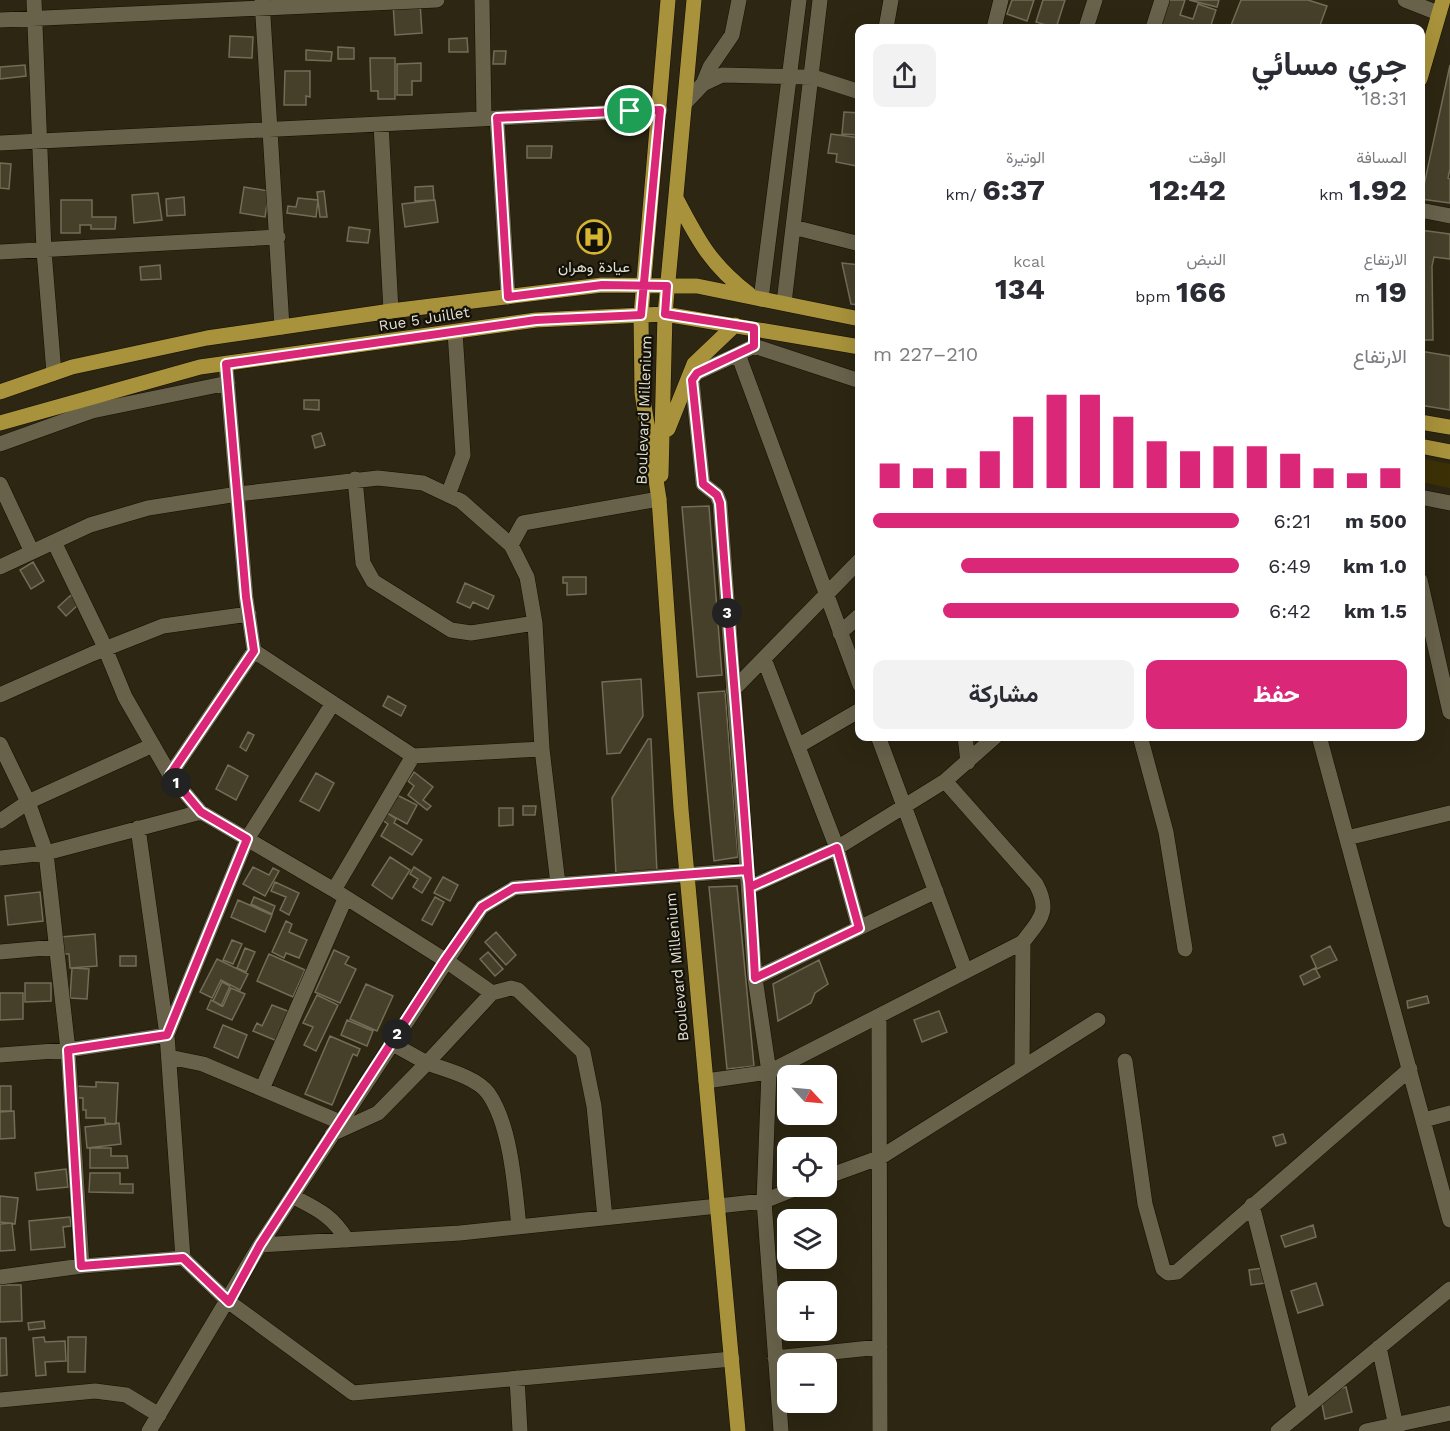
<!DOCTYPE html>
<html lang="ar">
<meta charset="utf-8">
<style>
:root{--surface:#fff;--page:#f2f2f3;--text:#2b2b33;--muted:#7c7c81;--accent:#db2777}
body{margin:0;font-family:"Work Sans",Vazirmatn,sans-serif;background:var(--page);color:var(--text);direction:rtl;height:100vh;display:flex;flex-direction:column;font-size:22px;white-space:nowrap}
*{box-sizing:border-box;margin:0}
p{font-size:20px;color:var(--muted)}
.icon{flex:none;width:33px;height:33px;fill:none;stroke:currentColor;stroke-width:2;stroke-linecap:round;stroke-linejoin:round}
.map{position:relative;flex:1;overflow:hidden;direction:ltr}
.side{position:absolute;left:855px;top:24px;width:570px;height:717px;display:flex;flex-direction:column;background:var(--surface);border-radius:12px;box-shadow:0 6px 24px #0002;direction:rtl}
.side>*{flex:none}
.needle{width:39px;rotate:116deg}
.controls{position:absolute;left:777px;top:1065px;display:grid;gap:12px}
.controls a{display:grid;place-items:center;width:60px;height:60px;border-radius:12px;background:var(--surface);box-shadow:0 6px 24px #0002;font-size:30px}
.pin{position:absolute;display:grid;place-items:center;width:51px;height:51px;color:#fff;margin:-26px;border:3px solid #fff;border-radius:50%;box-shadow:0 2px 6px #0007}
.km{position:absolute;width:30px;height:30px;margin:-15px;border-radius:50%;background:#222;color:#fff;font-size:16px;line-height:30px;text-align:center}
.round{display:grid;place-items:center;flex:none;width:63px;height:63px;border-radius:12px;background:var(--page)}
.overview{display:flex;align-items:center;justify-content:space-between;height:102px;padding:0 18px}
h1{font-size:33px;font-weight:700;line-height:45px}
.stats{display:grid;grid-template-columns:repeat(3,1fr);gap:9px;height:102px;padding:6px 18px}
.stats div{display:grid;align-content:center}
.stats b{font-size:30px;font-weight:700}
.stats small{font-size:16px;font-weight:400}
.stats p{font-size:16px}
.chart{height:168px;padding:12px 18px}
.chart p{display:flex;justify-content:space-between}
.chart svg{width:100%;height:108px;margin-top:6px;stroke:var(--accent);stroke-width:6}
.cta{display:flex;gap:12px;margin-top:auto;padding:12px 18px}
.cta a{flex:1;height:69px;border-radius:12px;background:var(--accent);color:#fff;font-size:24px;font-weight:700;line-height:69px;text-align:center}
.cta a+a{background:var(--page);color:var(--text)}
ul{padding:0 18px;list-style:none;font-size:20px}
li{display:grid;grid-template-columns:96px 72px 1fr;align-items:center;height:45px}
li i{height:15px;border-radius:8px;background:var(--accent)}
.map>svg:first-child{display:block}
</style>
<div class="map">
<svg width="1450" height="1431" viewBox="0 0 1450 1431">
<rect width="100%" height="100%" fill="#2c2612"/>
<path fill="#3c3106" d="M1421 458 1450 464V488L1421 482Z"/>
<path fill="#46402b" stroke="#736c56" stroke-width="1.5" d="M1012 0H1034L1027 21 1007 14Z
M1043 0H1065L1056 28 1036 22Z
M1167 0H1185L1180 15 1193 19 1198 4 1216 10 1210 28H1158Z
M1189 0H1219L1217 7Z
M1241 0H1308L1327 6 1319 28H1230Z
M420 2 422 33 395 35 393 3Z
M230 36 253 37 252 58 229 57Z
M467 38 468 52H449V39Z
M338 47 354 48V59H338Z
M306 50 332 52 331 61 306 60Z
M494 51H506L505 64H493Z
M370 58H395V99H378V91H371Z
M421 63V81H412V95H397V64Z
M25 65 26 76 0 79V67Z
M1450 65V169L1448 178 1450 179V203L1421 199Z
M285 71H310V97L306 96V105H284Z
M844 112 860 113V135L842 134Z
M831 134 860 138 857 166 836 162 837 154 828 153Z
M527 146H552L551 158H527Z
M0 163 11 164 9 189 0 188Z
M433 186 434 200 415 201V187Z
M244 187 269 191 265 217 240 213Z
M324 191 327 217H320L317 192Z
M158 193 162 220 134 223 132 195Z
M184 197 185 215 167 216 166 199Z
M298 198 318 200 316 217 287 213 288 206 296 207Z
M61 200H92V217H116L115 229H91V225H80V233H61Z
M435 200 438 222 405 227 402 204Z
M349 227 370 230 368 243 347 241Z
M1420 230 1450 234V259L1434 257 1432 266 1433 340H1420Z
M842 263 860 265V305L851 304Z
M160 265 161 279 141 280 140 267Z
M1420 351 1450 356V410L1420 405Z
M304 400H319V410L304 409Z
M321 433 325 445 315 448 312 436Z
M709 506 722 675 697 677 682 507Z
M33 562 44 581 31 589 20 570Z
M563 577H586V594L567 595V583H563Z
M465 583 494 596 488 609 473 602 470 608 457 602Z
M71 595 79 604 66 616 58 607Z
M641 679 643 716 620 753 607 754 602 682Z
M725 691 738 857 714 861 698 693Z
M388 696 406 706 401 716 383 706Z
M248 732 254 735 246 751 240 747Z
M648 739H651L657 873 616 875 612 798Z
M228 765 248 776 236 800 216 789Z
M414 772 433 787 423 800 431 806 427 810 408 795 414 786 408 781Z
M316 773 334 783 319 811 300 801Z
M397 795 417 805 407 824 387 813Z
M523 806H536L535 815H523Z
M499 808H513V825L499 826Z
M387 813 396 819 394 823 422 840 412 855 381 836 388 824 382 820Z
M390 857 410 870 392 899 372 885Z
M253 867 269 875 273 868 279 871 265 896 243 884Z
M414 867 431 878 422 893 413 887 418 879 410 874Z
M443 877 458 885 450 901 434 893Z
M275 882 299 893 289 915 280 910 286 897 271 891Z
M737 886 754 1066 727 1069 709 887Z
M40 892 43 921 8 925 5 896Z
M254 897 275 906 272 914 251 904Z
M435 897 444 902 432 925 422 920Z
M238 900 272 915 265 932 231 917Z
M286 921 292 924 289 932 307 940 299 958 286 953 284 958 272 952Z
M496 932 516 955 506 965 485 942Z
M95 934 97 966 70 968 69 954H62L61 937Z
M232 940 242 944 233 964 223 960Z
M1330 946 1337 960 1317 969 1311 956Z
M245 948 255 952 246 972 237 968Z
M334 950 349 957 345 964 356 969 340 1003 315 992Z
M488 952 503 969 495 976 480 959Z
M269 954 305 970 293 997 257 981Z
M120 956H136V966H120Z
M217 959 248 974 240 990 221 980 212 998 200 992Z
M819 960 828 984 815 993 811 1003 778 1021 773 984Z
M72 968 89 969 87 999 70 998Z
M1315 968 1320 977 1304 985 1300 976Z
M222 982 230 986 221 1006 213 1001Z
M25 983H51V1001L25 1002Z
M366 984 393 996 377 1031 350 1019Z
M231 988 245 994 232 1020 207 1009 211 1000 223 1006Z
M0 993H23V1019L0 1020Z
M317 995 338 1005 316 1051 304 1045 313 1027 303 1023Z
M1427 996 1429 1003 1408 1008 1407 1001Z
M272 1005 290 1012 277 1041 253 1031 257 1023 262 1026Z
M939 1011 947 1032 922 1042 914 1020Z
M347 1020 373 1031 367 1046 341 1035Z
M223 1025 247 1035 238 1058 214 1047Z
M330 1036 360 1049 357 1056 353 1054 332 1105 305 1094Z
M96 1082 118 1083 116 1124 105 1123V1118H86V1110H83V1098H75L76 1086 96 1087Z
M0 1086H11V1111H0Z
M14 1111 15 1138 0 1139V1112Z
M119 1123 121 1144 87 1148 85 1127Z
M1283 1134 1286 1143 1276 1146 1273 1137Z
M90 1148H111V1156H127L128 1168H90Z
M66 1169 68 1187 37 1190 35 1173Z
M90 1173H120V1184H133V1193L89 1192Z
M0 1196 18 1198 15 1224 0 1222Z
M70 1217 71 1226 63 1227 65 1247 31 1250 29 1221Z
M12 1223 15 1250 0 1251V1224Z
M1313 1225 1316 1237 1285 1247 1281 1236Z
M1263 1268 1265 1283 1251 1285 1249 1270Z
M1316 1283 1323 1305 1298 1313 1291 1291Z
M0 1285H21L22 1321 0 1322Z
M44 1321 45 1328 29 1330 28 1323Z
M44 1337 45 1342 65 1341 66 1361 45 1362 46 1375 36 1376 33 1338Z
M68 1337H86L85 1372H68Z
M0 1338H6L7 1375 0 1376Z
M1346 1387 1352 1412 1325 1419 1320 1394Z"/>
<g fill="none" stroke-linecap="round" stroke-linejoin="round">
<defs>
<path id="minor" d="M34 0 44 251 54 373
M262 0 282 327
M482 0 484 118
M1405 0 1438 13
M0 20 437 0
M886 28 891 0
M994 28 1001 0
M1086 28 1095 0
M1153 28 1162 0
M703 84 710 67 732 35 739 0
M685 103 703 84 722 75 813 77 860 92
M497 118 508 297
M381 124 391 311
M0 143 660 110
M1420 210 1450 216
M793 227 860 244
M0 252 278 237
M761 299 799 0
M784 303 820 0
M738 354 754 346 860 381
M0 444 92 411 228 383
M355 479 363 563 373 581 451 630 471 633 535 623
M0 484 32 552
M448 495 463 455 455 332
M1420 497 1450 503
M54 542 102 641 125 697 170 775 201 812 334 890 445 960 492 993 511 988 518 990 583 1052 594 1106 605 1218
M511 545 523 523 659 499
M0 567 90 525 148 508 238 494 378 478 423 483 461 501 511 545 527 577 535 623 542 749 558 884
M1420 580 1450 712
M840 633 860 615
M254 651 413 756 542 749
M764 659 837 848 859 928
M733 690 860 560
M0 695 92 654 163 626 249 614
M878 736 965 970
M965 736 968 762
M1140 736 1166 832 1185 949
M1319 736 1450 1220
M0 744 28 802 46 853 68 1050 82 1266
M798 746 860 710
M170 775 254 651 246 597 226 364
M0 821 28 802 153 745
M138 828 167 1035 183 1258 229 1302 353 1393 732 1359
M1347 838 1450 813
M0 858 46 853 201 812
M750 887 837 848 945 781 996 736
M334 890 413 756
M0 952 56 947
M755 978 936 891
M492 993 427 1063C446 1070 476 1077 488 1093 511 1125 515 1189 519 1227
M879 1016 880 1431
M0 1055 68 1050 167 1035 247 839 333 703
M169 1057 203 1064 340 1122
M1125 1061 1145 1204 1163 1269 1168 1273 1177 1272 1410 1069
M1022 1068 1023 942
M706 1081 769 1072 1023 942C1040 919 1051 912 1036 884L945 781
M262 1089 345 899
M1424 1120 1450 1113
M332 1134 378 1113 427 1063 391 1043
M826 1177 881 1157 1098 1020
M292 1196C317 1209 332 1215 347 1240
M1252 1205 1304 1409
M260 1245 460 1233 718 1206 764 1201 802 1186
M0 1277 82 1266 183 1258
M1379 1347 1397 1431
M775 1358 880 1347
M517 1378 520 1431
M0 1400 95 1391 126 1395 159 1415
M149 1431 260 1245 482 907 514 888 747 870
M781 1431 764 1201 769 1072 755 978 720 503 717 495 703 484 692 379 697 373 738 354 860 685
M1278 1431 1450 1289
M1366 1431 1450 1413"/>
<path id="major" d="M668 0 641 315 642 393 659 499 681 809 738 1431
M1420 79 1443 0
M676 198C698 240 710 264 749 294
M0 392 72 367 207 338 391 311 602 285 697 286 860 319
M1420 422 1450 427
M0 423 200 367 536 320 665 314 860 347
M668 429 694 364 735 325
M1420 446 1450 452
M661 475 665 314 694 0"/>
</defs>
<use href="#minor" stroke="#150f00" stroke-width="16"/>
<use href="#major" stroke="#150f00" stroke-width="16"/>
<use href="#minor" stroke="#68624b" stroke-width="15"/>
<use href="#major" stroke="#a8923b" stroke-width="15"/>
</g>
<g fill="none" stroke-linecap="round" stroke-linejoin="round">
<defs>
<path id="route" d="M630 111 660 110 641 315 536 320 226 364 246 597 254 651 170 775 201 812 247 839 167 1035 68 1050 81 1266 183 1258 229 1302 260 1245 445 960 482 907 514 888 747 870 750 887 837 848 859 928 755 978C747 820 731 661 720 503L717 495 703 484 692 380 697 373 754 346V328L665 314 667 286 602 285 508 297 497 118 630 111"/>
</defs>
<use href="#route" stroke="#fff" stroke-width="12"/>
<use href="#route" stroke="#db2777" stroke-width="8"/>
</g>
<defs>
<symbol id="hospital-ring" viewBox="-11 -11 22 22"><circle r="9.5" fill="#121007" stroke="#d6b534" stroke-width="1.5"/><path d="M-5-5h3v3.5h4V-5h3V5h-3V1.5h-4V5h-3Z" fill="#d6b534"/></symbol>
</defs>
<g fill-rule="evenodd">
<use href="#hospital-ring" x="575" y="218" width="38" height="38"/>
</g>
<g text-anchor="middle" stroke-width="4.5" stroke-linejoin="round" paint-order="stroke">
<g font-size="15" fill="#e2dfd2" stroke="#121007">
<text x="594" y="272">عيادة وهران</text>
</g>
<g font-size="15" fill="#e2dfd2" stroke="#121007">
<text transform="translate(424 319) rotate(-9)" y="5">Rue 5 Juillet</text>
<text transform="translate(644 410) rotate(-88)" y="5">Boulevard Millenium</text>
<text transform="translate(677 967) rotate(-95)" y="5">Boulevard Millenium</text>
</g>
</g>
</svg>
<div class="controls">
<a><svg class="needle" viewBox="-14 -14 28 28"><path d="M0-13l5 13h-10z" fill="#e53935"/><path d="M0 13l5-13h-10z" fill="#7c7c81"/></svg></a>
<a><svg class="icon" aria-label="locate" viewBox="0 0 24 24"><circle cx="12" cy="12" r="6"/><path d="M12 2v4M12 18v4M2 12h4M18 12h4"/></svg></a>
<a><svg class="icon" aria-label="layers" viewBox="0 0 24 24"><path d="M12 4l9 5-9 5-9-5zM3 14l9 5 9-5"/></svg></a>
<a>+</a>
<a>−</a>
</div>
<div class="pin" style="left:630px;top:111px;background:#1e9e55"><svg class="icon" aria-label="arrive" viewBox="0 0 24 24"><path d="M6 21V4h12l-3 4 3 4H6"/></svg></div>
<b class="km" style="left:176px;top:783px">1</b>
<b class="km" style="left:397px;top:1034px">2</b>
<b class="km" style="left:727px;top:613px">3</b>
<section class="side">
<div class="overview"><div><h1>جري مسائي</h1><p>18:31</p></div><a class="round"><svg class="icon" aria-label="share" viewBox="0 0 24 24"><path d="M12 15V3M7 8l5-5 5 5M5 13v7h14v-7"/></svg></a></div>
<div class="stats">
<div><p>المسافة</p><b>1.92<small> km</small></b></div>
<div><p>الوقت</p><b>12:42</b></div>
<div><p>الوتيرة</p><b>6:37<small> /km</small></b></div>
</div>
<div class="stats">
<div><p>الارتفاع</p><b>19<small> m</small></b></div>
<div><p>النبض</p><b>166<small> bpm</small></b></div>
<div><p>kcal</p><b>134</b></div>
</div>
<div class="chart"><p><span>الارتفاع</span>210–227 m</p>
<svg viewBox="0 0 160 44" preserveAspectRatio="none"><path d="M5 44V34M15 44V36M25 44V36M35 44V29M45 44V15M55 44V6M65 44V6M75 44V15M85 44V25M95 44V29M105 44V27M115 44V27M125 44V30M135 44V36M145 44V38M155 44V36"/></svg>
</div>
<ul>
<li><b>500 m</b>6:21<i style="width:100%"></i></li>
<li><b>1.0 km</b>6:49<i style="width:76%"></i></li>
<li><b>1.5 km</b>6:42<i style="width:81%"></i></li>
</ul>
<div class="cta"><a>حفظ</a><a>مشاركة</a></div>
</section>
</div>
